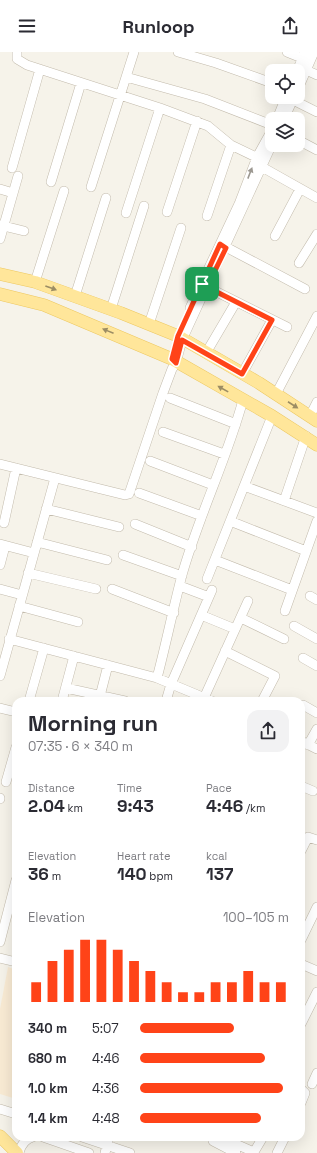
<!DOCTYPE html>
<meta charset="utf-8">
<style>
:root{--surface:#fff;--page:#f2f2f3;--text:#2b2b33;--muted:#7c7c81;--accent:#ff4318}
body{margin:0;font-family:"Space Grotesk",sans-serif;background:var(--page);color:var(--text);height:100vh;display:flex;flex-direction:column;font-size:15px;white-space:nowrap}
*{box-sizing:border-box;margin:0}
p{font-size:13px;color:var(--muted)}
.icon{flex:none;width:22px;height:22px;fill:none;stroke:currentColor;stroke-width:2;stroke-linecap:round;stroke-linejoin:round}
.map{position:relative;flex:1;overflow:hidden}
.sheet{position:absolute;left:12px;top:645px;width:293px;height:444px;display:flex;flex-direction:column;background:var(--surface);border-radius:12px;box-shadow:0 4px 16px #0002}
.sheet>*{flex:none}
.fabs{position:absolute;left:265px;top:12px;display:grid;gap:8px}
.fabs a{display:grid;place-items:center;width:40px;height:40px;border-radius:8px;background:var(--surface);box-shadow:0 4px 16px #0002;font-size:20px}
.pin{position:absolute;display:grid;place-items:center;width:34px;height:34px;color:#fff;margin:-17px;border-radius:8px;box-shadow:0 2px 6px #0006}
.round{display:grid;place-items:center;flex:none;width:42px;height:42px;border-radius:12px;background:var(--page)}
.headline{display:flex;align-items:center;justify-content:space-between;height:68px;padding:0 16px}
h1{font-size:22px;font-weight:700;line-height:30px}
.figures{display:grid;grid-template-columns:repeat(3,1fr);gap:6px;height:68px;padding:4px 16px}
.figures div{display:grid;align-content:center}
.figures b{font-size:17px;font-weight:700}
.figures small{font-size:11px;font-weight:400}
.figures p{font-size:11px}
.chart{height:112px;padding:8px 16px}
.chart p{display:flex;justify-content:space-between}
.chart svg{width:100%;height:72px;margin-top:4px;stroke:var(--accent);stroke-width:6}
ul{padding:0 16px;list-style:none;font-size:13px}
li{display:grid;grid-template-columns:64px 48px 1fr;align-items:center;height:30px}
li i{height:10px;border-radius:5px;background:var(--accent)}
header{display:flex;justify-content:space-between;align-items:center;height:52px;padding:0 16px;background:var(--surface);font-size:18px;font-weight:700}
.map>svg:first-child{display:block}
</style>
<header><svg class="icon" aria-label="menu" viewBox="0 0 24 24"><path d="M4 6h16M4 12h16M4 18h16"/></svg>Runloop<svg class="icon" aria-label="share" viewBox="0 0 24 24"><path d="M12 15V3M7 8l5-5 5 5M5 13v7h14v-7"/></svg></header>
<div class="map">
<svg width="317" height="1101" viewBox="0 0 317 1101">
<rect width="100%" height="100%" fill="#f6f3ea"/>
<path fill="#f9ebd4" d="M8 915 16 918V1047L0 1042V957Z"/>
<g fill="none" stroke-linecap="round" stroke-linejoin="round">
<defs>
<path id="minor" d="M17 0V7L27 13 160 56 208 74 231 93 264 109
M178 0 216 11 272 31
M287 0 302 6
M306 18 317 23
M297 19 305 0
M126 25 205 47 272 73
M298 37 314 0
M293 48 317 60
M277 67 286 45
M284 67 294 45
M298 88 317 98
M262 115 317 146
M12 116 40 17
M51 130 81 31
M91 135 134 0
M0 137 13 141
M167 160 197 69
M126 161 160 56
M207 164 231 93
M0 173 24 179
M275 184 300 137
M0 187 18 124
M222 193 305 237
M299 211 317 182
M35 230 64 139
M207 235 287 275
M75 244 106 146
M190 256 239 152 257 105 272 78
M111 257 144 154
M149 272 181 176
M206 301 236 250
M242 322 272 268
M276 342 317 264
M170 346 236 372
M310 364 317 350
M163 380 224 402
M150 409 213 433
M0 412 125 443 129 442 163 341 172 317 176 311 182 288 272 92
M244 434 317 461
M139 441 202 464
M284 449 306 384
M46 457 119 475
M230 469 306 499
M4 471 16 416
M135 472 192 495
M37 490 107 508
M0 492 34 501
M123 503 182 524
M215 508 292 538
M0 513 5 494
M28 521 96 537
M207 527 272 364
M180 534 209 545
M0 537 22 543
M112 537 174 561
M310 544 317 548
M19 554 78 570
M285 559 317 469
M201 563 235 577
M241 566 284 587
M294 574 317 587
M9 587 157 626 212 649
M225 599 275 624 262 649
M303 606 317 614
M0 624 55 426
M157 626C166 592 173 557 182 523 199 463 227 407 243 348
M66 636 125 649
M204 646 248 549
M99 648 108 613
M29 649 44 596
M62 649 74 604
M166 649 171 632 212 538
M303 653 317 661
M0 656 16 660
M301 689 317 697
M308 693 317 677
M6 730 16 695
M301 734 313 739
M0 747V746
M301 799 308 785 317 788
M301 888 317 855
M0 890 16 828
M0 906 16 910
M301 912 317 919
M301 972 317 940
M312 1032 317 1021
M301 1037 305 1041 301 1051
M0 1057 16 1062
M43 1085 89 1101
M82 1085 130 1101
M220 1085 254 1100 263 1085
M213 1089 236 1101
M19 1101C21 1093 25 1087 33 1085
M105 1101 109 1085
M277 1101 285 1085"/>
<path id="major" d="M0 222 35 230 121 261 178 284 259 331 317 369
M0 242 44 253 172 307 272 364 317 393
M0 1084 17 1101"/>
</defs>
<use href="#minor" stroke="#c3bbac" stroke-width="10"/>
<use href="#major" stroke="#edc861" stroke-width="13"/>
<use href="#minor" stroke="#fff" stroke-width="9"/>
<use href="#major" stroke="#ffe69a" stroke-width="12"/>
</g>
<defs><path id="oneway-solid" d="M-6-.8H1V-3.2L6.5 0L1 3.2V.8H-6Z"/></defs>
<use fill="#9c9891" href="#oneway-solid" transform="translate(250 121) rotate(-69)"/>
<g fill="#9c8d64">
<use href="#oneway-solid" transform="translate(51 236) rotate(20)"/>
<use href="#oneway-solid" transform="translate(108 279) rotate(-158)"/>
<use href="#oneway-solid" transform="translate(223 337) rotate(-151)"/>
<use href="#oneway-solid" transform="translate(293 353) rotate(33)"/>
</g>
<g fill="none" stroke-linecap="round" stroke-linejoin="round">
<defs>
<path id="route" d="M220 192 226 196 207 235 272 268 242 322 182 288 176 311 172 307 178 284Z"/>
</defs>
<use href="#route" stroke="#fff" stroke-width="8"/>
<use href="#route" stroke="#ff4318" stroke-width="5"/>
</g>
</svg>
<div class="fabs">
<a><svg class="icon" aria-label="locate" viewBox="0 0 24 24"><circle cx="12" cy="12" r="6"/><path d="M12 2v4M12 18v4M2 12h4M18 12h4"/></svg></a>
<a><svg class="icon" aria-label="layers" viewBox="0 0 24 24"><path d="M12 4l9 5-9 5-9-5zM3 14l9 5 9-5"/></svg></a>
</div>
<div class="pin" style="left:202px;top:232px;background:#1e9e55"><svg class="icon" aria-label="arrive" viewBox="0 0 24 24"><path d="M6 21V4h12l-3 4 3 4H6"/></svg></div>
<section class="sheet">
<div class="headline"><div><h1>Morning run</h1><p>07:35 · 6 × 340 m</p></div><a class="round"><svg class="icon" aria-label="share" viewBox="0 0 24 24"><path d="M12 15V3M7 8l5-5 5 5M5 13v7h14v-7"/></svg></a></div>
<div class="figures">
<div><p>Distance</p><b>2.04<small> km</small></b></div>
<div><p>Time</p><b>9:43</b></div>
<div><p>Pace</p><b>4:46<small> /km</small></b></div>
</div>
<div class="figures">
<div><p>Elevation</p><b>36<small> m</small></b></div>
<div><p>Heart rate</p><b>140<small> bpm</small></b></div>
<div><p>kcal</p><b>137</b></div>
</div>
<div class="chart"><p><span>Elevation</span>100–105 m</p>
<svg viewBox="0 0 160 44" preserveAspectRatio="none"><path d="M5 44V32M15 44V19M25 44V12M35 44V6M45 44V6M55 44V12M65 44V19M75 44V25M85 44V32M95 44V38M105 44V38M115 44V32M125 44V32M135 44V25M145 44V32M155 44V32"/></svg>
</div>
<ul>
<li><b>340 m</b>5:07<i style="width:63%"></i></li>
<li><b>680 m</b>4:46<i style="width:84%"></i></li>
<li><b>1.0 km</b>4:36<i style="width:96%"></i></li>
<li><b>1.4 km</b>4:48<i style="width:81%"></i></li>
</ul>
</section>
</div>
